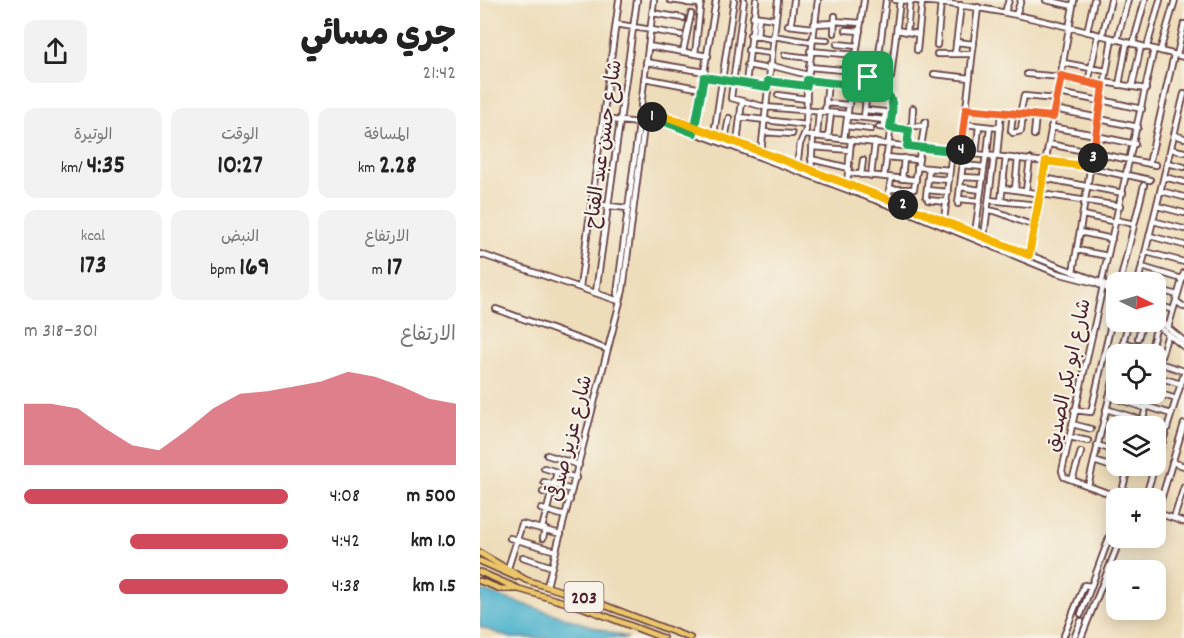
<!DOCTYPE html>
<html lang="ar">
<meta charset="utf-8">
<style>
:root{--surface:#fff;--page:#f2f2f2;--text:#222;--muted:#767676;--accent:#d1495b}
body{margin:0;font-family:Dekko,"Playpen Sans Arabic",sans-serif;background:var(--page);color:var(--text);direction:rtl;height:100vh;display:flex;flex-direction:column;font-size:22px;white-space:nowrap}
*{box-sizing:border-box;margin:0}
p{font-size:20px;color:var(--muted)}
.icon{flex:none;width:33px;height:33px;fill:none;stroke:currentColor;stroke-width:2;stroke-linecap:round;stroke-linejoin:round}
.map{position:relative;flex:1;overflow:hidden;direction:ltr}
.details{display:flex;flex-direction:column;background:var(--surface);width:480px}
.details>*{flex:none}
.needle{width:39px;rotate:95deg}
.tools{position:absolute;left:626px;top:272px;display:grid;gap:12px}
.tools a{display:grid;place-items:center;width:60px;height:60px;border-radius:12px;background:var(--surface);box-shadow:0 3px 15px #0003;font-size:30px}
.pin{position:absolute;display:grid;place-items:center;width:51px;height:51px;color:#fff;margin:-26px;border-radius:12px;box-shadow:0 3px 9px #0006}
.km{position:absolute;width:30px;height:30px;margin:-15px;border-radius:50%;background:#222;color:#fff;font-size:16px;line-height:30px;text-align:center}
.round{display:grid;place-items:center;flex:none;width:63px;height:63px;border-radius:12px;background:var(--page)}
.head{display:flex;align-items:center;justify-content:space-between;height:102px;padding:0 24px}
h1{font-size:33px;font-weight:800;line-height:45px}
.stats{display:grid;grid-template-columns:repeat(3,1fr);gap:9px;height:102px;padding:6px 24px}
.stats div{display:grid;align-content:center;border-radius:12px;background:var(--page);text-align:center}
.stats b{font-size:26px;font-weight:800}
.stats small{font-size:16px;font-weight:400}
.stats p{font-size:16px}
.chart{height:168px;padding:12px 24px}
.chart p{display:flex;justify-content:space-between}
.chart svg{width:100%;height:108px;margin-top:6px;fill:var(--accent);opacity:.7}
ul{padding:0 24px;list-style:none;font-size:20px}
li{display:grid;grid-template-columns:96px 72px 1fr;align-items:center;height:45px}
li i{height:15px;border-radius:8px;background:var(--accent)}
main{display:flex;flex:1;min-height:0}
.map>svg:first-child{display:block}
</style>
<main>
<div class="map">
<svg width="704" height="638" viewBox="0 0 704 638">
<rect width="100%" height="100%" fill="#f7f3e8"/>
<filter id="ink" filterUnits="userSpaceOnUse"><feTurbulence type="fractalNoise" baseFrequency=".0167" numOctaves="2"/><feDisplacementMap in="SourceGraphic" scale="12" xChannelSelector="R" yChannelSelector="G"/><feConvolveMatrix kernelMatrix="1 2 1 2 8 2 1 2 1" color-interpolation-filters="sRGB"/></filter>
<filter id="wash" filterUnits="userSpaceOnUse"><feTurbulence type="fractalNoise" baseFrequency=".008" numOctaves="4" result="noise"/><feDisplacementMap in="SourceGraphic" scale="24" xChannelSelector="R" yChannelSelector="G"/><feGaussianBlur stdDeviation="1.35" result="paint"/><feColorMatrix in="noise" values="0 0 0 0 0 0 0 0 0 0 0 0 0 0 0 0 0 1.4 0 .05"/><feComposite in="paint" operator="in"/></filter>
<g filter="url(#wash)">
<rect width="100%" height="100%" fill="#eeddba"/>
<path fill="#50b4ce" stroke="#4d6a7c" stroke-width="1.5" d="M0 590 148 638H31L0 627Z"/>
</g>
<g filter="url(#ink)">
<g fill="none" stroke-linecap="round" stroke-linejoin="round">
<defs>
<path id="minor" d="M174 0 161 106 167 115 438 216 577 273 615 283 636 293
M190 0 205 2
M264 0 251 98 285 107 368 114
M415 0C513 2 609 33 704 57
M566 0 593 6
M207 3 221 4
M525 12 529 0
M172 13 203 18
M536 15 541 0
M273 16 295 19
M355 21 381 23
M311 23 314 0
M136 24 201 35
M334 24 355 23
M308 25 333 28
M366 30 380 31
M417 30 438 34
M427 32 430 0
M607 32 614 0
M354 33 355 16
M270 35 292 39
M277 36 279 17
M293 36 331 42
M622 36 631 0
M332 39 347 40
M637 40 648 0
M476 42 494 44
M357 44 377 46
M653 44 665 0
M457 45 461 2
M168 46 228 56
M667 47 680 0
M268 50 291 53
M437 50 442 1
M330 51 376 55
M680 51 695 0
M203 52 211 14
M475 53 481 5
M215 54 221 0
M457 54H492
M305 55 330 58
M697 55 704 24
M166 62 225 72
M584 63 626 71
M267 65 289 69
M289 65 328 75
M329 67 374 71
M454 74 490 78
M547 74 581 77
M373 76 411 77 420 0
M581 76 623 86
M224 77 287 87
M164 78 222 89
M396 78 406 0
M327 80 372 85
M288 81 327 86
M624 82 666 89
M266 83 276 0
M608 83 618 35
M639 85 647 42
M387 87 405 91 412 99 413 110 404 177
M652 87 661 46
M578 93 621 101
M298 95 326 99
M370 97 386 99
M621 100 662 109
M346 103 369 105
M486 109 573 117
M574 109 619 118
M385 110 405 112 404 127
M345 112 348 82
M533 113 531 131 533 133 541 131 543 114
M540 114 544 96 576 99
M367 116 405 120
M260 117 326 125
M384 118 388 77
M123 119 159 123
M619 119 658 127
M484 124 520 128
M432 125 433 108
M366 126 391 129
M215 127 236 0
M399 127 429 130
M571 127 616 135
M283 132 312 134
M234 134 254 0
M325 135 611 167
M554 135 556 115
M694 135 704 138
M337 136 339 112
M616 136 655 144
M348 138 351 113
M245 139 249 118
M364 139 384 0
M257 143 262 101
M569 144 676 165
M427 146 430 126H445
M332 147 370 150
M691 149 704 152
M281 152 298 0
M481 152 498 7
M496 154 499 126
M507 155 510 127
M517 156 521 112
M406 157 438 160
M331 159 369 168
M687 163 704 167
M669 164 694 55
M482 165 504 167
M317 166 320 144 326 130 327 86 338 0
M437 167 470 170
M611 168 647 176
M331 171 333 136
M368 173 436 180
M381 175 383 160
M647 175 670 180
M391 176 395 142
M481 177 503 178
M684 177 704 182
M448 178 469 180
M563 178 643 193
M422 179 424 158
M367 184 371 140
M480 187 501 190
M522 188 640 206
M410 189H434L445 122
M535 189 538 158
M447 190 468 192
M546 191 550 159
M681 191 704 197
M446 197 449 168
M408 199 411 178
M479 199 500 201
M448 200 467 202
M509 200 558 205
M521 201 526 157
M112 204 147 208
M478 204 484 153
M677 206 704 213
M508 210C527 212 537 223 555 225
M603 215 636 222
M636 220 654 224
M464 221 472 151
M673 221 704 229
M600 232 632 239
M495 233 506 155
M670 236 704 245
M504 237 514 156
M597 250 628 256
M666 252 704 262
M0 254 139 301
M549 255 594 0
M662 267 702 279
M593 272 632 38
M622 281 674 49
M640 282 664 185
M658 282 704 94
M623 286 582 471 584 477 641 498
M100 287 139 0
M675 288 697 295
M116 292 157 0
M139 298 137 294 160 116 170 111 636 288
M696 301 704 307
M675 304 693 310
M16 309 126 349
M675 317 704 341
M672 321 704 347
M688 328 704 273
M658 338 663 321
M643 342 682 354
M672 345 677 325
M640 354 649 321
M679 363 704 371
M675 376 688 334
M675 376 701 384
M675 392 696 399
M629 396 665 408
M666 406 691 414
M626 409 662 420
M594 410 611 412 636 302
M662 421 687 429
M592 424 611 429
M661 426 670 393
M636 430V436
M589 437 608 441
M617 445 636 451
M67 455 99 465
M614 461 647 472
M692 462 704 466
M654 465 673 472
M64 468 96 478
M592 480 601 452
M64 482 92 490
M608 486 636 369
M63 492 90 500
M640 498 649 465
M665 498 704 374
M61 509 85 516
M675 512 704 522
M677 513 704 424
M694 518 704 487
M62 528 77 472
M30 538 76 551
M63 538 65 529
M43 557 72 567
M28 568 42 524 81 534
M67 586 143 290 165 119 169 116
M601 614 636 519
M583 638 604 585 611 586
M594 638 601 621
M601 638 641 537"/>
<path id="major" d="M0 553 46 580 116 602 210 638
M0 561 36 577
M0 572 39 589 104 608 183 638
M0 581 21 589H39"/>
</defs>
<use href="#minor" stroke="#633c40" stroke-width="8"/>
<use href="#major" stroke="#633c40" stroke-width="8"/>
<use href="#minor" stroke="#fff" stroke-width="4.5"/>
<use href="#major" stroke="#ebc669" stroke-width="5"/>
</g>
</g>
<g fill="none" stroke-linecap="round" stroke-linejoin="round" filter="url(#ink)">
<defs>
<path id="split-1" d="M172 117 214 133 224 77 287 87 288 81 327 86V80L372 85 373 76 388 77"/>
<path id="split-2" d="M172 117 164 112 172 111 423 205"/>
<path id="split-3" d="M423 205 549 255 566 161 611 167 613 158"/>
<path id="split-4" d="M481 150 486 109 573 117 581 76 623 86 613 158"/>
<path id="split-5" d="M388 77 387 87C417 91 414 103 410 128L429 130 427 146 481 152V150"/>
</defs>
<use href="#split-1" stroke="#fff" stroke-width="12"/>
<use href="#split-2" stroke="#fff" stroke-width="12"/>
<use href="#split-3" stroke="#fff" stroke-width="12"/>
<use href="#split-4" stroke="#fff" stroke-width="12"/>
<use href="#split-5" stroke="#fff" stroke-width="12"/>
<use href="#split-1" stroke="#22a559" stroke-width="8"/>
<use href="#split-2" stroke="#f5b400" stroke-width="8"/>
<use href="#split-3" stroke="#f5b400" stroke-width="8"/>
<use href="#split-4" stroke="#f0652b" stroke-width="8"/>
<use href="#split-5" stroke="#22a559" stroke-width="8"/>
</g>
<g text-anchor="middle" stroke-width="4.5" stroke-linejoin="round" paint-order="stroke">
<rect fill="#f7f3e8" stroke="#7e5f64" stroke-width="1.5" x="84.5" y="582" width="39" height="30" rx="4.5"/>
<g font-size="18" font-weight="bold" fill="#4a1f2b">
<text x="104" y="603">203</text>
</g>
<g font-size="20" fill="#4a1f2b" stroke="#f7f3e8">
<text transform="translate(122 144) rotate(-82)" y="7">شارع حسن عبد الفتاح</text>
<text transform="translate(587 375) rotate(-78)" y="7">شارع ابو بكر الصديق</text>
<text transform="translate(89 438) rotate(-76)" y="7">شارع عزيز صدقى</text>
</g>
</g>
</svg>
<div class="tools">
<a><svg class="needle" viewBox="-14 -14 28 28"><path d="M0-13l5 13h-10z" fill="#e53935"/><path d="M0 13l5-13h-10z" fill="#767676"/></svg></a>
<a><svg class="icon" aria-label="locate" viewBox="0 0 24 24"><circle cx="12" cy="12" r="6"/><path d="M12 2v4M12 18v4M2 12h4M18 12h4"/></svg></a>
<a><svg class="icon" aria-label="layers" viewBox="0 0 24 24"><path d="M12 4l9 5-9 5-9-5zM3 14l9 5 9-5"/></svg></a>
<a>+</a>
<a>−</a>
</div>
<div class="pin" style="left:388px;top:77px;background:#1e9e55"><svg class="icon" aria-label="arrive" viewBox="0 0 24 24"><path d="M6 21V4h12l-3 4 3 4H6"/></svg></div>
<b class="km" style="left:172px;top:117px">1</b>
<b class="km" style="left:423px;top:205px">2</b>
<b class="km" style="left:613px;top:158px">3</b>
<b class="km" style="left:481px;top:150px">4</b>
</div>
<section class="details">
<div class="head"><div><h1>جري مسائي</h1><p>21:42</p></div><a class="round"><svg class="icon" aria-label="share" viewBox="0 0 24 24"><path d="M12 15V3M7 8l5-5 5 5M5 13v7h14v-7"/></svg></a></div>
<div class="stats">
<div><p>المسافة</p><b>2.28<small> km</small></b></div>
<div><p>الوقت</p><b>10:27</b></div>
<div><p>الوتيرة</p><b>4:35<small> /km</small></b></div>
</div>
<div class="stats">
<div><p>الارتفاع</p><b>17<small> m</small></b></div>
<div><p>النبض</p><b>169<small> bpm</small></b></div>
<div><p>kcal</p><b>173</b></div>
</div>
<div class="chart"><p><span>الارتفاع</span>301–318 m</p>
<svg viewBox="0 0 160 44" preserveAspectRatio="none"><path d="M0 44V19L10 19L20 21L30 29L40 36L50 38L60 30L70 21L80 15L90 14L100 12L110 10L120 6L130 8L140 12L150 17L160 19V44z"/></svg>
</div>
<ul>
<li><b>500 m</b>4:08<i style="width:100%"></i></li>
<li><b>1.0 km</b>4:42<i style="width:60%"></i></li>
<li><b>1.5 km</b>4:38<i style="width:64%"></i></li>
</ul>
</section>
</main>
